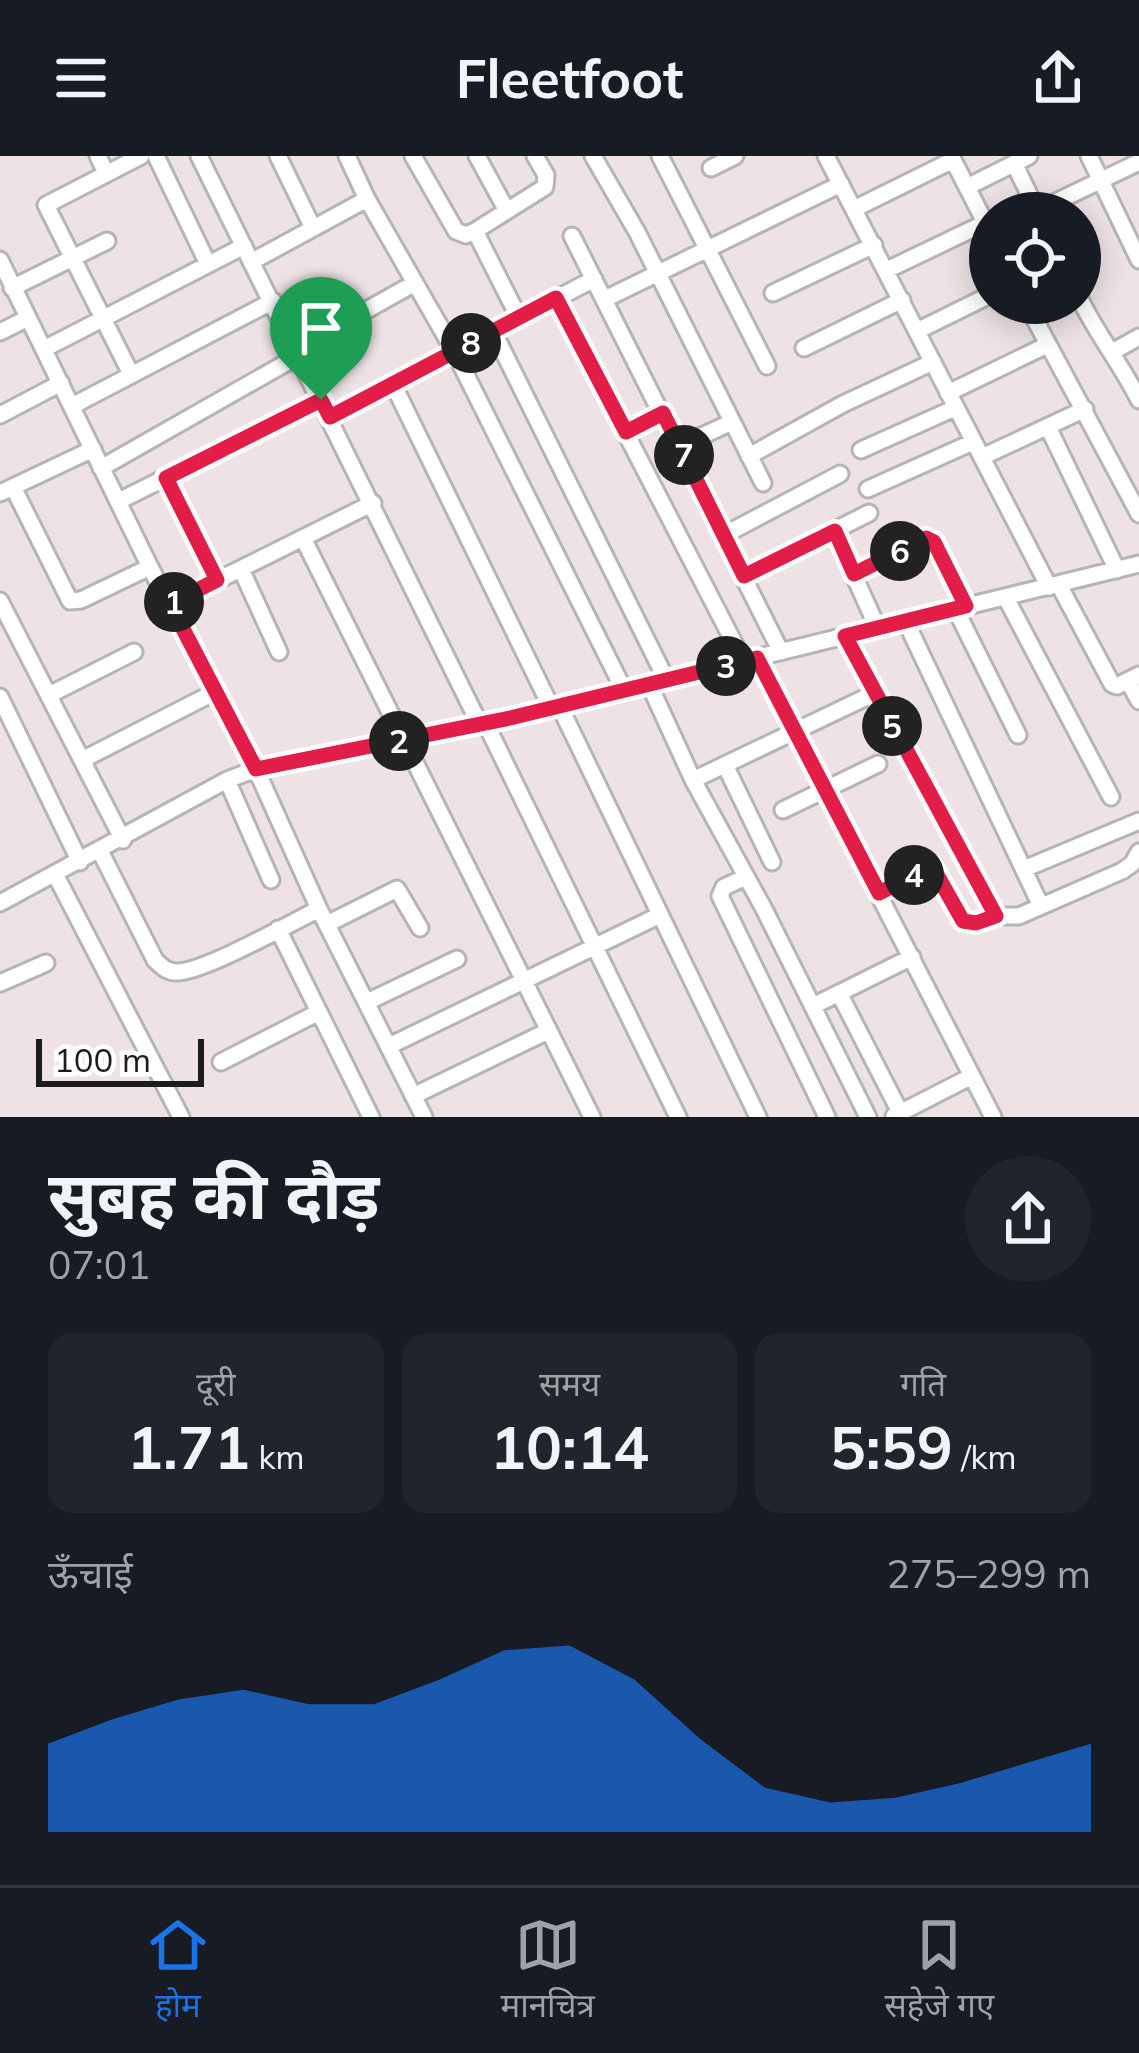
<!DOCTYPE html>
<html lang="hi">
<meta charset="utf-8">
<style>
:root{--surface:#171b24;--page:#20242c;--text:#f1f3f6;--muted:#9ea1a6;--line:#363941;--accent:#1a73e8}
body{margin:0;font-family:Mulish,"Noto Sans Devanagari",sans-serif;background:var(--page);color:var(--text);height:100vh;display:flex;flex-direction:column;font-size:45px;white-space:nowrap}
*{box-sizing:border-box;margin:0}
p{font-size:39px;color:var(--muted)}
.icon{flex:none;width:66px;height:66px;fill:none;stroke:currentColor;stroke-width:2;stroke-linecap:round;stroke-linejoin:round}
.map{position:relative;height:961px;overflow:hidden}
.details{display:flex;flex-direction:column;background:var(--surface);flex:1}
.details>*{flex:none}
.controls{position:absolute;left:969px;top:36px;display:grid;gap:24px}
.controls a{display:grid;place-items:center;width:132px;height:132px;border-radius:50%;background:var(--surface);box-shadow:0 6px 30px #0003;font-size:60px}
.scale{position:absolute;left:36px;bottom:30px;width:168px;box-sizing:border-box;padding-left:12px;border:6px solid #1c1c1c;border-top:0;font-size:33px;line-height:42px;white-space:nowrap;color:#1c1c1c;-webkit-text-stroke:9px #fff;paint-order:stroke}
.pin{position:absolute;display:grid;place-items:center;width:102px;height:102px;color:#fff;margin:-123px -51px;border-radius:50% 50% 50% 0;rotate:-45deg;box-shadow:0 0 12px #0007}
.pin .icon{rotate:45deg}
.km{position:absolute;width:60px;height:60px;margin:-30px;border-radius:50%;background:#222;color:#fff;font-size:33px;line-height:60px;text-align:center}
.round{display:grid;place-items:center;flex:none;width:126px;height:126px;border-radius:63px;background:var(--page)}
.overview{display:flex;align-items:center;justify-content:space-between;height:204px;padding:0 48px}
h1{font-size:66px;font-weight:700;line-height:90px}
.figures{display:grid;grid-template-columns:repeat(3,1fr);gap:18px;height:204px;padding:12px 48px}
.figures div{display:grid;align-content:center;border-radius:24px;background:var(--page);text-align:center}
.figures b{font-size:60px;font-weight:700}
.figures small{font-size:33px;font-weight:400}
.figures p{font-size:33px}
.chart{height:336px;padding:24px 48px}
.chart p{display:flex;justify-content:space-between}
.chart svg{width:100%;height:216px;margin-top:12px;fill:var(--accent);opacity:.7}
header{display:flex;justify-content:space-between;align-items:center;height:156px;padding:0 48px;background:var(--surface);font-size:54px;font-weight:700}
.tab-bar{display:flex;justify-content:space-around;align-items:center;height:168px;border-top:3px solid var(--line);background:var(--surface);font-size:33px;color:var(--muted)}
.tab-bar a{display:grid;justify-items:center;gap:6px}
.tab-bar .current{color:var(--accent)}
.map>svg:first-child{display:block}
</style>
<header><svg class="icon" aria-label="menu" viewBox="0 0 24 24"><path d="M4 6h16M4 12h16M4 18h16"/></svg>Fleetfoot<svg class="icon" aria-label="share" viewBox="0 0 24 24"><path d="M12 15V3M7 8l5-5 5 5M5 13v7h14v-7"/></svg></header>
<div class="map">
<svg width="1139" height="961" viewBox="0 0 1139 961">
<rect width="100%" height="100%" fill="#eee2e5"/>
<g fill="none" stroke-linecap="round" stroke-linejoin="round">
<defs>
<path id="minor" d="M98 0 106 17
M156 0 208 108
M199 0 479 567
M278 0 313 72
M347 0 367 43 454 195 624 534
M413 0 456 75 466 79 475 75 519 162
M477 0 507 55
M593 0 637 76 763 327
M660 0 767 210
M826 0 1049 431
M951 0 989 74
M1089 0 1139 104
M1014 7 1038 57
M711 12 735 0
M967 31 1029 0
M856 52 953 4
M1037 55 1139 6
M475 75 545 31 546 19 535 0
M572 80 781 496
M0 104 150 411 256 613 319 753 424 961
M251 106 367 43
M887 114 985 67
M12 132 107 85
M773 137 874 89
M556 142 744 506
M605 143 841 28
M1080 143C1099 182 1120 206 1139 244
M1026 147 1139 358
M493 175 667 525
M917 175 990 139
M0 176 28 162
M804 192 902 144
M44 193 244 90
M297 193 415 127
M1114 195 1139 181
M131 218 46 49 141 0
M393 228 551 551
M948 237 1047 189
M72 250 273 145
M0 259 61 227
M330 261 594 123
M1048 271 1117 414
M626 276 663 257
M680 290 732 266
M861 294 955 252
M749 300 843 248 933 206
M982 301 1085 253
M101 312 300 199
M166 322 217 424
M13 331 70 445 81 444 150 411
M868 333 973 286
M0 337 93 293
M119 345 321 244
M834 375 878 473
M724 379 840 318
M303 382 592 961
M241 413 279 496
M854 418 929 382 966 450
M744 420 869 357
M1059 429 1112 528 1117 530 1139 519
M1006 442 1111 641
M0 445 123 684
M170 448 373 347
M955 452 1018 579
M906 466 1041 750
M845 480 996 760H1019L1122 715 1132 708 1139 696
M757 502 993 961
M1128 525 1139 545
M649 528 693 624 764 753 868 961
M49 539 134 496
M0 541 80 706
M559 549 758 961
M485 566 678 961
M82 604 215 536
M725 609 772 706
M227 624 271 724
M693 624 875 537
M783 654 878 608
M100 695 155 804C162 811 168 817 179 816 207 814 289 768 319 753
M1024 713 1139 665
M55 718 181 961
M746 721 724 731 720 740 827 961
M879 737 932 710 963 765 976 767 996 760
M0 747 227 624 256 613 510 562 1139 408
M327 768 397 733 420 772
M278 773 371 961
M0 827 46 807
M839 837 900 956
M367 846 457 803
M813 850 912 801
M389 890 660 759
M221 906 319 856
M413 940 548 875
M894 960 972 920"/>
</defs>
<use href="#minor" stroke="#b5b5b5" stroke-width="21"/>
<use href="#minor" stroke="#fff" stroke-width="15"/>
</g>
<g fill="none" stroke-linecap="round" stroke-linejoin="round">
<defs>
<path id="route" d="M556 142 626 276 663 257 744 420 835 375 854 418 926 382 934 386 966 450 845 480 996 760 976 767 963 765 932 710 879 737 757 502 510 562 256 613 170 448 217 424 166 322 321 244 330 261Z"/>
</defs>
<use href="#route" stroke="#fff" stroke-width="24"/>
<use href="#route" stroke="#e11d48" stroke-width="15"/>
</g>
</svg>
<div class="controls">
<a><svg class="icon" aria-label="locate" viewBox="0 0 24 24"><circle cx="12" cy="12" r="6"/><path d="M12 2v4M12 18v4M2 12h4M18 12h4"/></svg></a>
</div>
<div class="scale">100 m</div>
<div class="pin" style="left:321px;top:244px;background:#1e9e55"><svg class="icon" aria-label="arrive" viewBox="0 0 24 24"><path d="M6 21V4h12l-3 4 3 4H6"/></svg></div>
<b class="km" style="left:174px;top:446px">1</b>
<b class="km" style="left:399px;top:585px">2</b>
<b class="km" style="left:726px;top:510px">3</b>
<b class="km" style="left:914px;top:719px">4</b>
<b class="km" style="left:892px;top:570px">5</b>
<b class="km" style="left:900px;top:395px">6</b>
<b class="km" style="left:684px;top:299px">7</b>
<b class="km" style="left:471px;top:187px">8</b>
</div>
<section class="details">
<div class="overview"><div><h1>सुबह की दौड़</h1><p>07:01</p></div><a class="round"><svg class="icon" aria-label="share" viewBox="0 0 24 24"><path d="M12 15V3M7 8l5-5 5 5M5 13v7h14v-7"/></svg></a></div>
<div class="figures">
<div><p>दूरी</p><b>1.71<small> km</small></b></div>
<div><p>समय</p><b>10:14</b></div>
<div><p>गति</p><b>5:59<small> /km</small></b></div>
</div>
<div class="chart"><p><span>ऊँचाई</span>275–299 m</p>
<svg viewBox="0 0 160 44" preserveAspectRatio="none"><path d="M0 44V26L10 21L20 17L30 15L40 18L50 18L60 13L70 7L80 6L90 13L100 25L110 35L120 38L130 37L140 34L150 30L160 26V44z"/></svg>
</div>
</section>
<nav class="tab-bar">
<a class="current"><svg class="icon" aria-label="home" viewBox="0 0 24 24"><path d="M3 11l9-7 9 7M6 9v11h12V9"/></svg>होम</a>
<a><svg class="icon" aria-label="map" viewBox="0 0 24 24"><path d="M3 6l6-2 6 2 6-2v14l-6 2-6-2-6 2zM9 4v14M15 6v14"/></svg>मानचित्र</a>
<a><svg class="icon" aria-label="saved" viewBox="0 0 24 24"><path d="M7 4h10v16l-5-4-5 4z"/></svg>सहेजे गए</a>
</nav>
